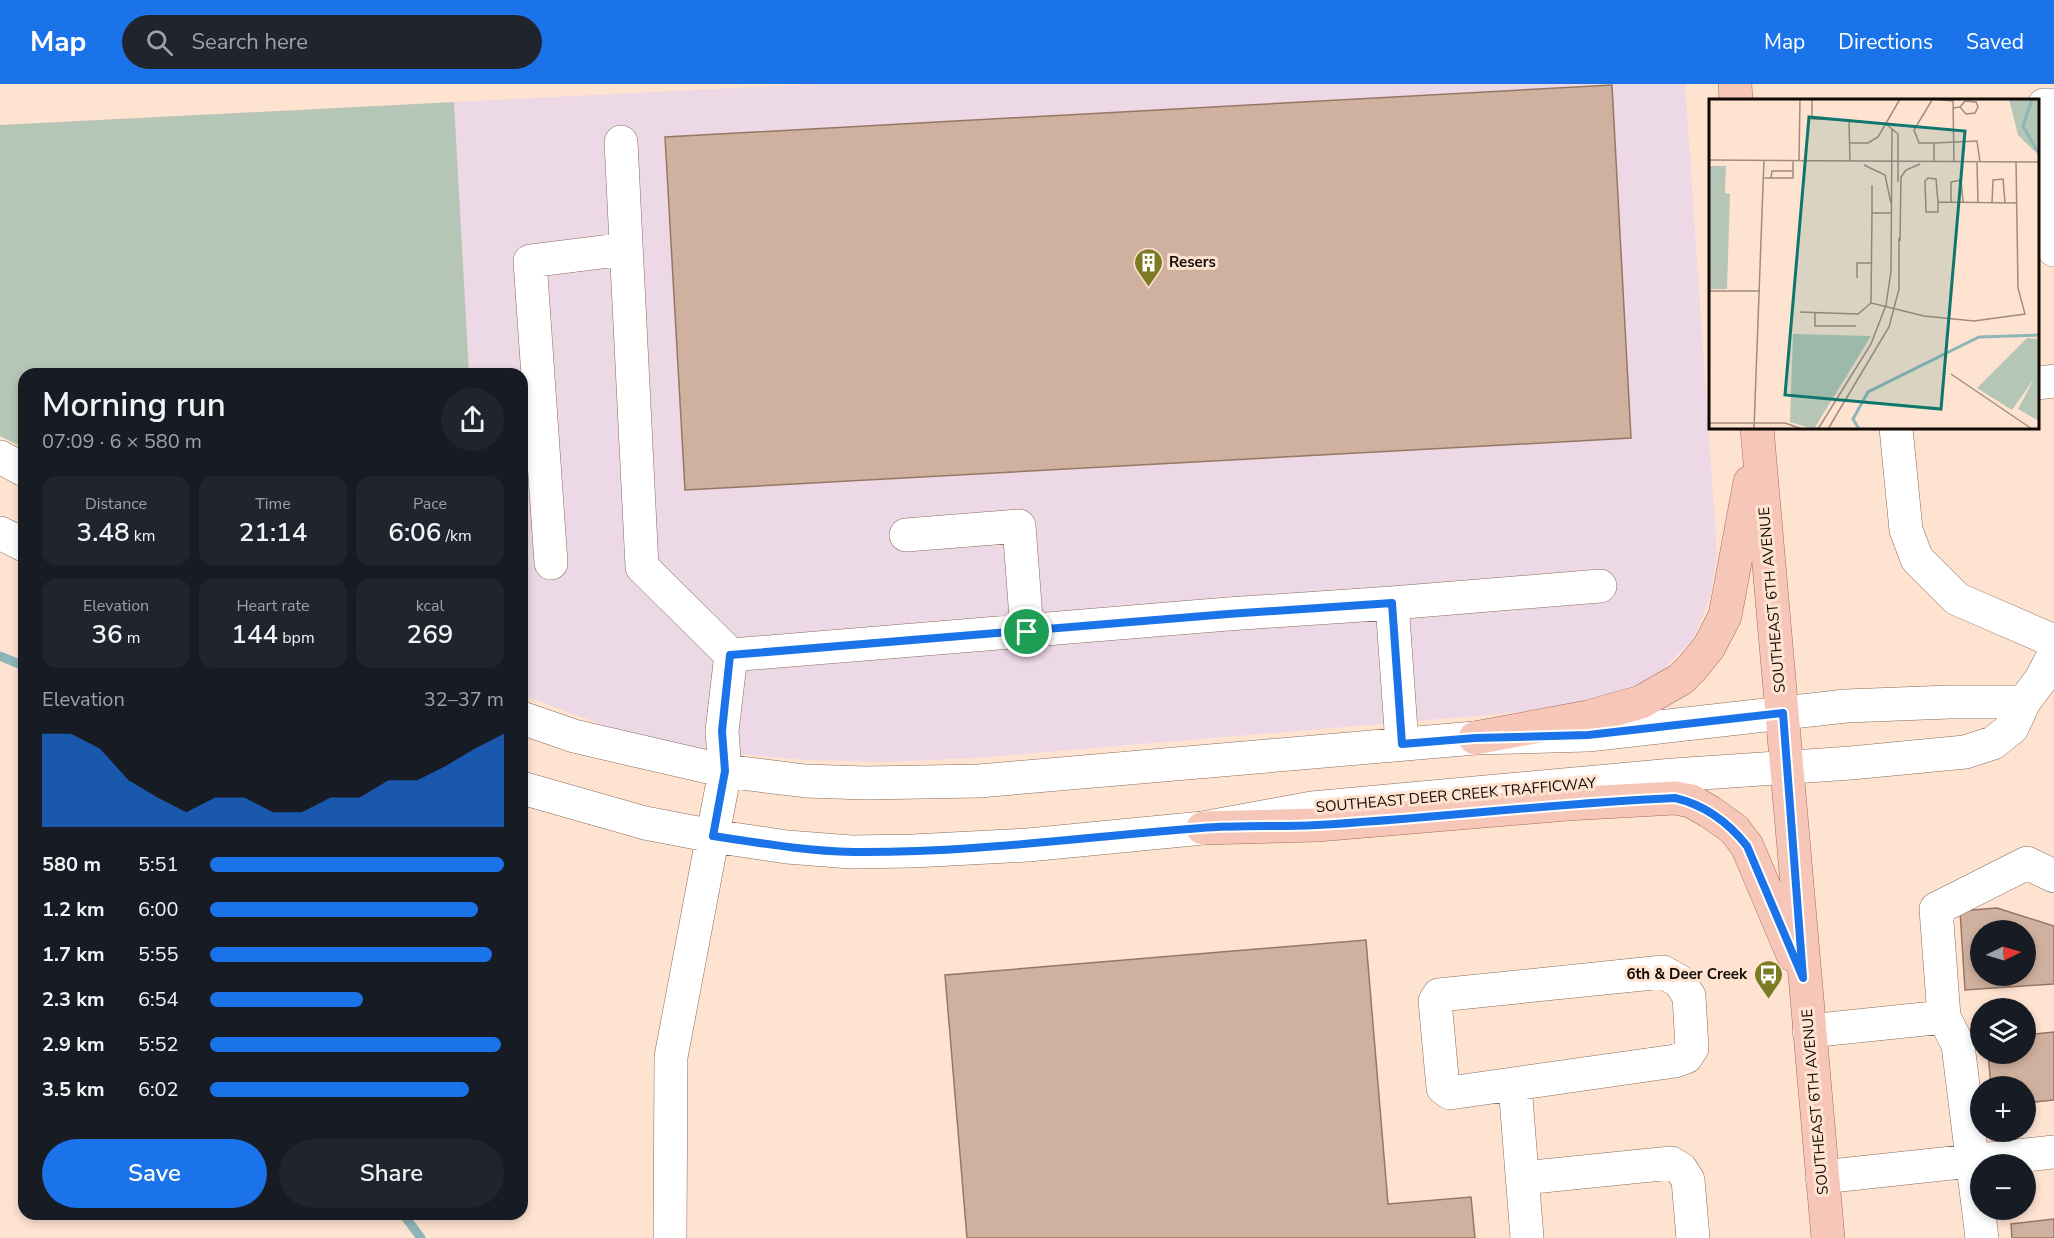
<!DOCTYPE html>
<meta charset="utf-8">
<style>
:root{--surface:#171b24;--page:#20242c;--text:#f1f3f6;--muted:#9ea1a6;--accent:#1a73e8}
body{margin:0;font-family:"Nunito Sans",sans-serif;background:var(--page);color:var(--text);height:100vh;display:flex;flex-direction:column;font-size:22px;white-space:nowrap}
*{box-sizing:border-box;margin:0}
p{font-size:20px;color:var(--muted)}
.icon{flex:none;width:33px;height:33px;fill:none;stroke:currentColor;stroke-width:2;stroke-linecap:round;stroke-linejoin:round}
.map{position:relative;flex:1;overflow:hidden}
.side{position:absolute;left:18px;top:284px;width:510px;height:852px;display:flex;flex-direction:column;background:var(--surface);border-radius:18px;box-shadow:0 3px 9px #0003}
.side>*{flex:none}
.needle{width:39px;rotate:85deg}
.tools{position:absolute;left:1970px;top:836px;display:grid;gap:12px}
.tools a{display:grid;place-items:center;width:66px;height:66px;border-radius:50%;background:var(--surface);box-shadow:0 3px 9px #0003;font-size:30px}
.pin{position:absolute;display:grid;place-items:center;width:51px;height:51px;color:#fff;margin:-26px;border:3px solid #fff;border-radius:50%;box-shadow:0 2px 6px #0007}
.round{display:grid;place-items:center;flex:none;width:63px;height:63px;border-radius:32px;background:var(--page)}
.overview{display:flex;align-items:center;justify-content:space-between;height:102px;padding:0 24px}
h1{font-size:33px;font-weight:600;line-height:45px}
.metrics{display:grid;grid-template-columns:repeat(3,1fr);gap:9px;height:102px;padding:6px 24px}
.metrics div{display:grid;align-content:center;border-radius:15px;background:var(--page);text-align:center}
.metrics b{font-size:26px;font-weight:600}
.metrics small{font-size:16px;font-weight:400}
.metrics p{font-size:16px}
.chart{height:168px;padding:12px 24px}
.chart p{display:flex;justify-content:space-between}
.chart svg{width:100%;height:108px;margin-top:6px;fill:var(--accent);opacity:.7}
.action{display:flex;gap:12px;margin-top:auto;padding:12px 24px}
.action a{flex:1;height:69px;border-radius:36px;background:var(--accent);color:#fff;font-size:24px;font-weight:600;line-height:69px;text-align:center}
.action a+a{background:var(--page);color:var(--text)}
ul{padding:0 24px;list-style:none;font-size:20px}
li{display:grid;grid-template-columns:96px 72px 1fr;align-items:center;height:45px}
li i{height:15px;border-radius:8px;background:var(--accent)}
header{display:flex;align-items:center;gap:36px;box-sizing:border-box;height:84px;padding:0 30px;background:var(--accent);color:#fff}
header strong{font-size:28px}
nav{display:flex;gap:33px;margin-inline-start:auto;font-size:21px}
.search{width:420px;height:54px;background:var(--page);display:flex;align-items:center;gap:15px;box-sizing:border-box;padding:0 21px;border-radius:33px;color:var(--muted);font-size:22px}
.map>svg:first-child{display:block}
</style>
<header>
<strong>Map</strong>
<div class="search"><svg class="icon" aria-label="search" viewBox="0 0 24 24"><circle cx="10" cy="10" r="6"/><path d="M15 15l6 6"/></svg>Search here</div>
<nav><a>Map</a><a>Directions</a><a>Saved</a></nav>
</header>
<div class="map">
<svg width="2054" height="1154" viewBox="0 0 2054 1154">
<rect width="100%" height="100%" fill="#ffe3d1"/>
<path fill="#edd8e6" d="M815 0H1685L1717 469 1711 510 1694 554 1663 586 1621 610 1579 620 1499 630 975 674 886 678 804 676 721 668 622 648 522 611V290L469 289 454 18Z"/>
<path fill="#b5c5b6" d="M454 18 469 289 24 290V364L0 352V41Z"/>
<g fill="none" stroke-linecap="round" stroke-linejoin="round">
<path stroke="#8db6b9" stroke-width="9" d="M0 572 24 582
M403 1130 421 1154"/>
</g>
<path fill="#d0b19f" stroke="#967763" stroke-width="1.5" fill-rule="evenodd" d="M1612 1 1631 354 685 406 665 53Z
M1997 824 2054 842V900L1965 906 1960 827ZM1980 846H2025V891H1980Z
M1366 856 1388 1120 1471 1113 1475 1154H967L945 891Z
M2054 948V1016L2025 1019V1002H1991L1988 969H2025V951Z
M2054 1135V1154H2012L2011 1140Z"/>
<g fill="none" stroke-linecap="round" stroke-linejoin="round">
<defs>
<path id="minor" d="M2054 21H2044L2054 166
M621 58 642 483 731 571
M2038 299 2054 297
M1896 344 1906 446 1917 475 1957 515 2054 557
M0 373 24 386
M0 449 24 461
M906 451 1019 442 1027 547
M551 479 530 177 626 165
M1392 519 1600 502
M522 634 574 652 725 687 805 697 866 699 979 697 1475 654 1588 651 1846 622 1950 618H2024
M522 704 645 739 713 752 787 763 851 768 913 767 1028 761 1203 744 1312 724 1673 691 1851 679 1965 668 1993 659 2012 644 2024 618 2041 595 2054 570
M1663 888 1679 897 1689 912 1692 964 1686 973 1675 977 1450 1009 1443 1004 1435 917 1439 911Z
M1944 933 1958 961 1982 1154
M1809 947 1944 933 1936 825 2027 779 2054 792
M1515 1001 1527 1154
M1822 1093 2054 1068
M1523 1094 1671 1079 1681 1085 1688 1096 1693 1154
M670 1154 671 973 725 687 722 647 731 571 1228 530 1392 519 1402 660"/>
<path id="major" d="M1735 0 1736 16
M1757 344 1828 1154
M1475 654 1588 633 1641 618 1681 595 1692 584 1709 563 1725 532 1750 398
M1203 744 1317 741 1567 720 1675 714 1691 717 1710 728 1734 745 1747 762 1793 871"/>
</defs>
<use href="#minor" stroke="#896b58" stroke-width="34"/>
<use href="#major" stroke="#a36b59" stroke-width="34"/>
<use href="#minor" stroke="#fff" stroke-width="33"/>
<use href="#major" stroke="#f6c6b8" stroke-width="33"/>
</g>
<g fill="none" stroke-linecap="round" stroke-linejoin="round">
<defs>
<path id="route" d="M1392 519 1402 660 1475 654 1588 651 1783 629 1803 894 1747 762C1728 738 1705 721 1675 714 1556 719 1437 734 1317 741 1279 743 1240 741 1201 744 1085 753 970 769 853 768 806 767 760 759 713 752L725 687 722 647 730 571 1228 530Z"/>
</defs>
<use href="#route" stroke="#fff" stroke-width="12"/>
<use href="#route" stroke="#1a73e8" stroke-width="8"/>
</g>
<defs>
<symbol id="building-pin" viewBox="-11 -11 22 30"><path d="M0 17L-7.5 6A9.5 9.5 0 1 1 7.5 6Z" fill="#7b7b23" stroke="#ffe3d1"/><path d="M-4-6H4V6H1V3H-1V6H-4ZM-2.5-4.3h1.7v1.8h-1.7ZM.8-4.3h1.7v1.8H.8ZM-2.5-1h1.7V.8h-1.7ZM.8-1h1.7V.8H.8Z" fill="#fff"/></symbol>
<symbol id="bus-pin" viewBox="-11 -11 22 30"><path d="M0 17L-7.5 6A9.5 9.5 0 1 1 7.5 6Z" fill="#7b7b23" stroke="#ffe3d1"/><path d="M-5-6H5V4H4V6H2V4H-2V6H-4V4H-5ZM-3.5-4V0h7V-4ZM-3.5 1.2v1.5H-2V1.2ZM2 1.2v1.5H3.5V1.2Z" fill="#fff"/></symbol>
</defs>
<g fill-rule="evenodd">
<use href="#building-pin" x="1132" y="162" width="33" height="45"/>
<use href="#bus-pin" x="1752" y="874" width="33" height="45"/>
</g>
<g text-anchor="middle" stroke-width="6" stroke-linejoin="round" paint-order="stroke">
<g font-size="15" font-weight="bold" fill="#130903" stroke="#ffe3d1" text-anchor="start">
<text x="1169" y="183">Resers</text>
<text x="1747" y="895" text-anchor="end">6th &amp; Deer Creek</text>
</g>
<g font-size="15" fill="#130903" stroke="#ffe3d1">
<text transform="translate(1772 516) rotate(-95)" y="5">SOUTHEAST 6TH AVENUE</text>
<text transform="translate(1456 711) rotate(-5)" y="5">SOUTHEAST DEER CREEK TRAFFICWAY</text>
<text transform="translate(1815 1018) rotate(-95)" y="5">SOUTHEAST 6TH AVENUE</text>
</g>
</g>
<g transform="translate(1709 15)">
<rect width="330" height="330" fill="#ffe3d1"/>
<path d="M300 0H330V52H325L309 36ZM0 67H17L16 94 21 95 18 190H0ZM84 235 162 237 105 330 81 323ZM318 239 330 240V322L309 310 325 280 303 311 268 289Z" fill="#b5c5b6"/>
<path fill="none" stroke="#8db6b9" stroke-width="3" d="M323 0 314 27 330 55M150 330 144 320 159 293 270 238 330 236"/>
<path fill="none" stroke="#a18c7f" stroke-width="1.5" d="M103 0V20L140 21 141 63M221 0 244 2 245 63M223 1 205 31 210 44H225V63M244 9 251 8 257 15 266 14 269 8 267 3 256 2 251 8M176 24 189 35V83M141 44H159L169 38 191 0M225 44 268 42 271 63M0 61 330 63M90 62 91 0M268 63 269 104M155 66 176 76 182 104M55 79H84V61M62 79 63 72H84M229 103 227 80 219 79 216 82 217 113H229V103L308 104M242 103V83L252 81 254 103M283 104 284 81 294 80 296 104M163 114V86M182 114H163L162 204 215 217 265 222 316 215 309 189 307 62M191 142 192 78 197 71 211 65M148 179V164H162M0 192H51M91 213 149 215 162 204M106 214V227H147M242 275 323 330M0 324H76L93 330M45 330 55 61M109 330 162 245 177 206 182 172 183 30M119 330 180 228 190 190V139"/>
<path fill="#0f766e" fill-opacity="0.15" stroke="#0f766e" stroke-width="3" d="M100 18 256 32 232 310 76 296Z"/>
<rect width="330" height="330" fill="none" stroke="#130903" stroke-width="3"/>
</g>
</svg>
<div class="tools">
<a><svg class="needle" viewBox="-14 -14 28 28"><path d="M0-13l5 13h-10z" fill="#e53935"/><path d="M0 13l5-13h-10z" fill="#9ea1a6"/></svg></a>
<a><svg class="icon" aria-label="layers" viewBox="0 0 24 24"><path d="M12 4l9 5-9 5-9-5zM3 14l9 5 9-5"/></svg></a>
<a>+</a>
<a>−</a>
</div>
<div class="pin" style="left:1027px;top:548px;background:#1e9e55"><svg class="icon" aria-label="arrive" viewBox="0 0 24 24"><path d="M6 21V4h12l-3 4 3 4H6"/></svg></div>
<section class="side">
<div class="overview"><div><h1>Morning run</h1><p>07:09 · 6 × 580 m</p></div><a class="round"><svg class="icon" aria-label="share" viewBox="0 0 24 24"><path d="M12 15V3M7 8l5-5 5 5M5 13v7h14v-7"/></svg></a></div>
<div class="metrics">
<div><p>Distance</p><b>3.48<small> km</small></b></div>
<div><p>Time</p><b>21:14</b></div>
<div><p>Pace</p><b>6:06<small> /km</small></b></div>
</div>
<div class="metrics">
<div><p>Elevation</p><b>36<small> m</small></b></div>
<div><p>Heart rate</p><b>144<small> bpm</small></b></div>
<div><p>kcal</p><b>269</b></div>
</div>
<div class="chart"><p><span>Elevation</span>32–37 m</p>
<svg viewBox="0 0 160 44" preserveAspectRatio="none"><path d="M0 44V6L10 6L20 12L30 25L40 32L50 38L60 32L70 32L80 38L90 38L100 32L110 32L120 25L130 25L140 19L150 12L160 6V44z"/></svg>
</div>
<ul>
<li><b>580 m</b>5:51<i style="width:100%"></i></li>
<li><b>1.2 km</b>6:00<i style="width:91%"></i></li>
<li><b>1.7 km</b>5:55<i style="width:96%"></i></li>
<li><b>2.3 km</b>6:54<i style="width:52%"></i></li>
<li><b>2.9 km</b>5:52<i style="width:99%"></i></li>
<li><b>3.5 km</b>6:02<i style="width:88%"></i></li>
</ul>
<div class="action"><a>Save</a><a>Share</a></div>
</section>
</div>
